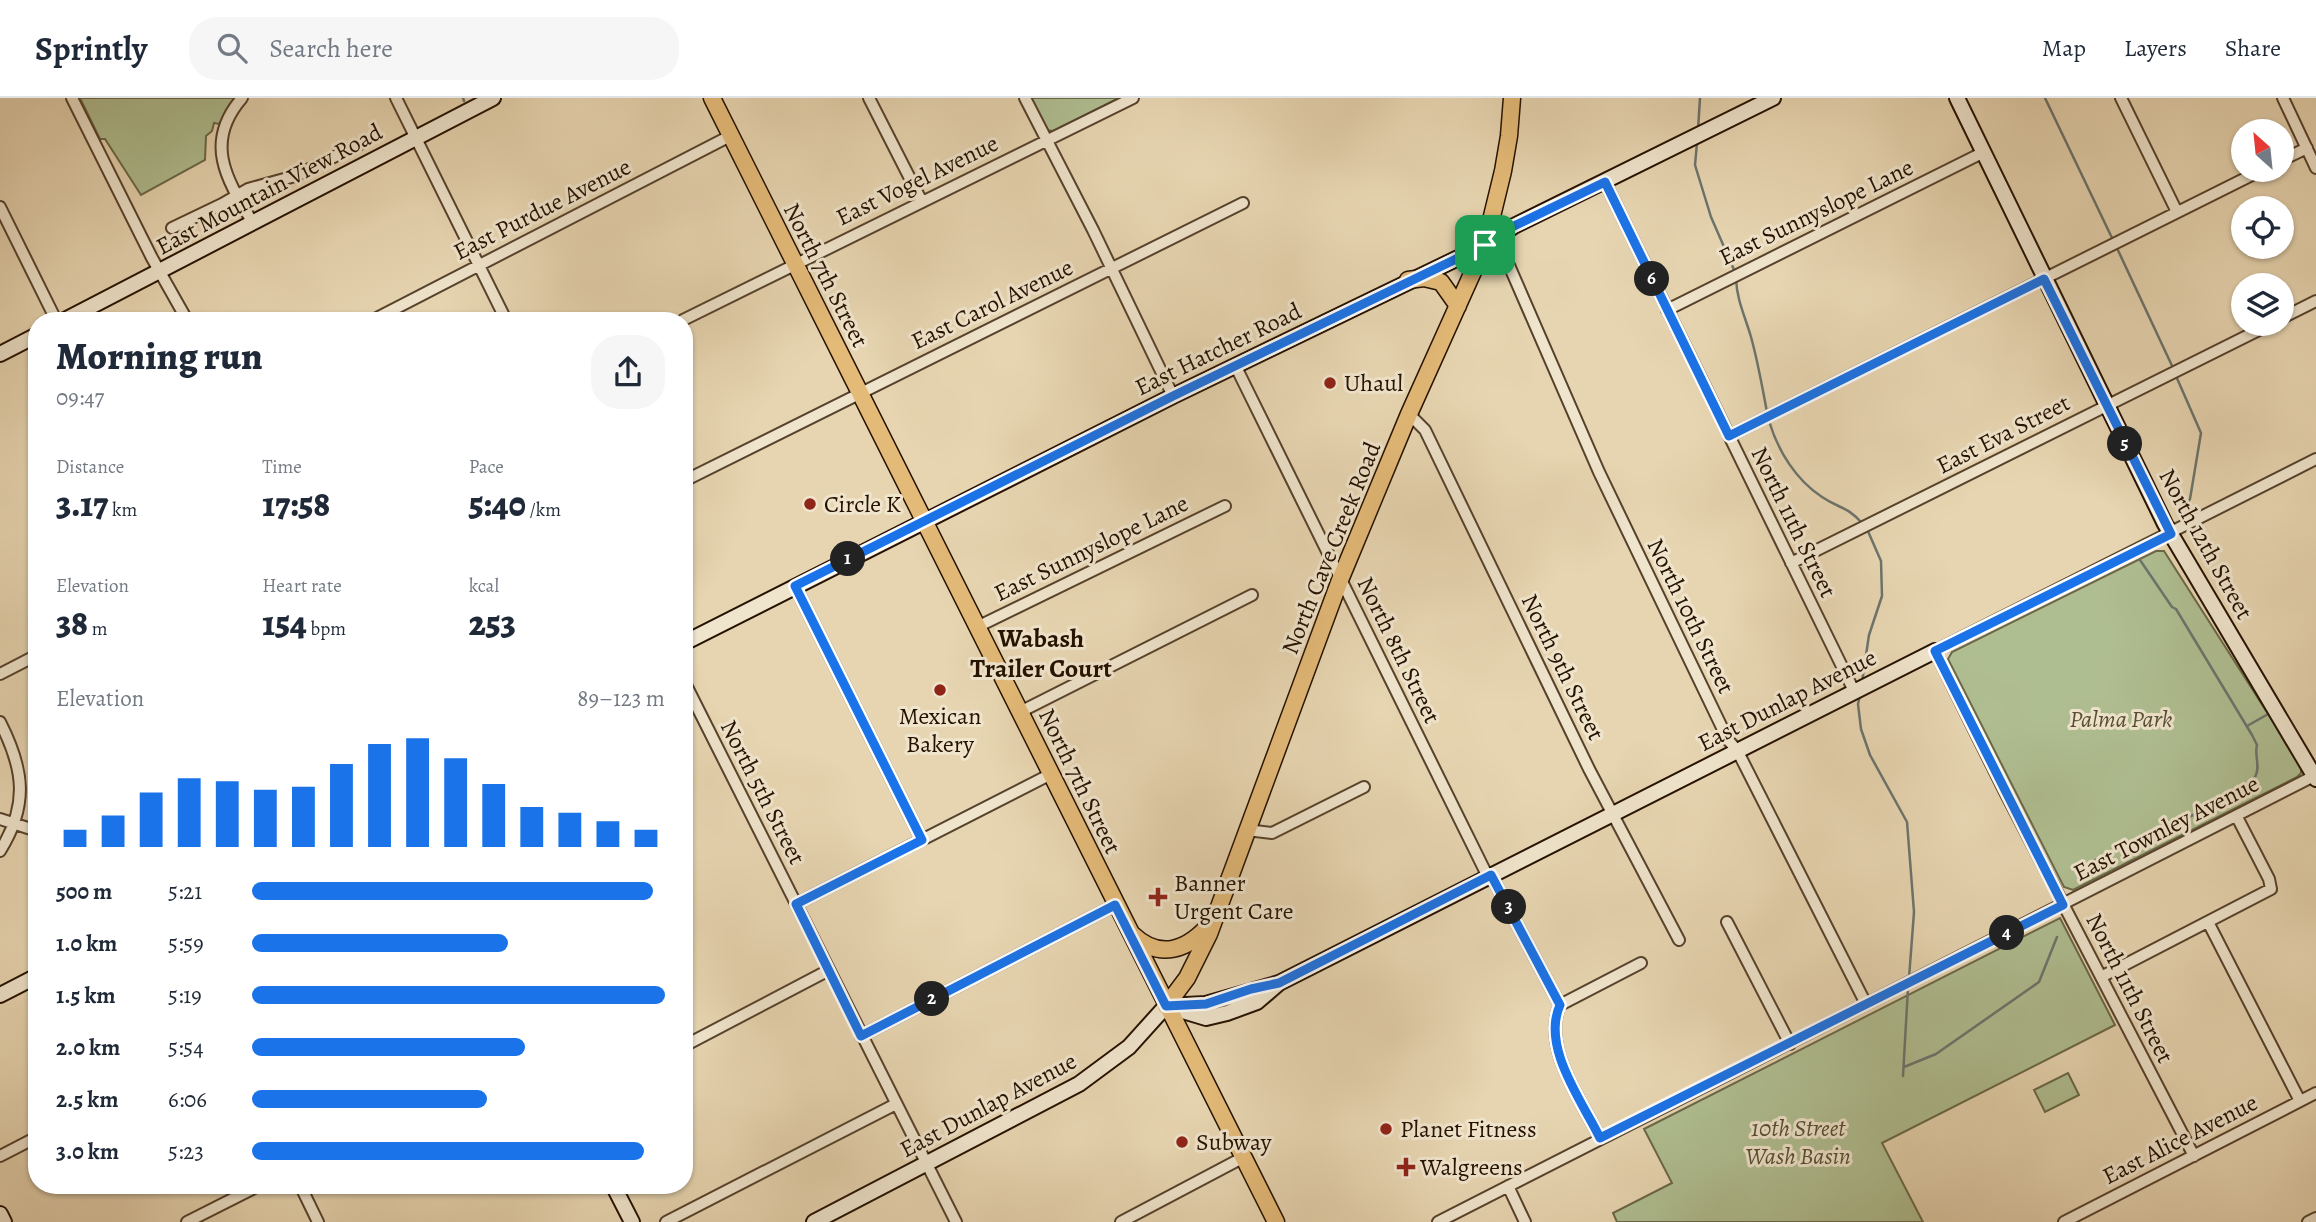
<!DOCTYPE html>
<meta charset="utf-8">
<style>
:root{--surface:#fff;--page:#f6f6f7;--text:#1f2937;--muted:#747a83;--line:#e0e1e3;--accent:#1a73e8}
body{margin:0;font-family:Alegreya,serif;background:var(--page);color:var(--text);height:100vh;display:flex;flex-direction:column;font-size:26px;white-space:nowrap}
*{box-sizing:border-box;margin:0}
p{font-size:23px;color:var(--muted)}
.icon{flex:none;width:38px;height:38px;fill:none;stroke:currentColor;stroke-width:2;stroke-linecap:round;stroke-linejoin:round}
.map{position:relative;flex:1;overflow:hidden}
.details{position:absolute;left:28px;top:214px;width:665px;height:882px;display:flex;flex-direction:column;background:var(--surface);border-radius:28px;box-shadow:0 2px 5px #0004}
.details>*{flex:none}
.needle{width:46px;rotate:333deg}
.fabs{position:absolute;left:2231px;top:21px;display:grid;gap:14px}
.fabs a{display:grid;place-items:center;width:63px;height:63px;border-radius:50%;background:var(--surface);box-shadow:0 2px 5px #0004;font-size:35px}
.pin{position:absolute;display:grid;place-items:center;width:60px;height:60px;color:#fff;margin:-30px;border-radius:14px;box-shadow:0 4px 10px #0006}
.km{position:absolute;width:35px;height:35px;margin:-18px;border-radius:50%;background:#222;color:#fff;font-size:19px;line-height:35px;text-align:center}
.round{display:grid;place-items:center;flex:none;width:74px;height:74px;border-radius:28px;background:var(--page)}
.summary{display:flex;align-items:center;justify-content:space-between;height:119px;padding:0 28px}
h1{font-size:38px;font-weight:800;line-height:52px}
.metrics{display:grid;grid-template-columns:repeat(3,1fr);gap:10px;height:119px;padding:7px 28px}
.metrics div{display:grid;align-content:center}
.metrics b{font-size:35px;font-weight:800}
.metrics small{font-size:19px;font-weight:400}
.metrics p{font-size:19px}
.chart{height:196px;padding:14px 28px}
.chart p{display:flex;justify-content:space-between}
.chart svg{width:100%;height:126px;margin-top:7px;stroke:var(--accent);stroke-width:6}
ul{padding:0 28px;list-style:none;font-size:23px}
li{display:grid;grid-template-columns:112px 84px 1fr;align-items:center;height:52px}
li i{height:18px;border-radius:9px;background:var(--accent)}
header{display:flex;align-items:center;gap:42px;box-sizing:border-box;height:98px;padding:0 35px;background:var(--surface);border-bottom:2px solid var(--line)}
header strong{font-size:33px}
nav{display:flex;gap:38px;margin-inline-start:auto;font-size:24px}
.search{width:490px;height:63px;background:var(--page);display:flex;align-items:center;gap:18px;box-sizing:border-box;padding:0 24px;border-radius:28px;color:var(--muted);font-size:26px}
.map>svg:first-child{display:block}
</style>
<header>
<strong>Sprintly</strong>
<div class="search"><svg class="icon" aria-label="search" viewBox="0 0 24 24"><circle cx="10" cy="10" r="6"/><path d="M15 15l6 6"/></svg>Search here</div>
<nav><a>Map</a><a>Layers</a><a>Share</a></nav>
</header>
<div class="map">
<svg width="2316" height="1124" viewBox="0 0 2316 1124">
<rect width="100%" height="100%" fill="#e7d5b1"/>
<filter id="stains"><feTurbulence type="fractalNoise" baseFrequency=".00286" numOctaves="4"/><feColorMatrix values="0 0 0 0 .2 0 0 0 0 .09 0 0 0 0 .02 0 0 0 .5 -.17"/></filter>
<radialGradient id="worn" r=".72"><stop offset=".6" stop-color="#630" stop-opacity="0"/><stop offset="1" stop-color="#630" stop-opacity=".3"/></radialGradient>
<path fill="#afbe91" stroke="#6a6848" stroke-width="2" d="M80 0H240L219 26 214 25 212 33 206 38 205 62 141 97 105 41H100Z
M1029 0H1119L1053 33 1047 32Z
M2156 453H2164L2293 655 2301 669V675L2297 679 2073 792 2064 789 1948 561 1952 554Z
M2060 820 2115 927 1882 1045 1923 1124H1617L1613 1115 1672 1085 1644 1031Z
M2068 975 2079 997 2045 1014 2034 992Z"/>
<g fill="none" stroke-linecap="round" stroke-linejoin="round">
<path stroke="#6c746d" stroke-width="2.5" d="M463 0 464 3
M2045 0 2113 142
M1698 32 1700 0
M1697 45 1695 67 1711 119 1735 174
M2116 148 2174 272
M1736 181C1737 203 1745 218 1751 239 1758 264 1762 288 1767 314
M2176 278 2201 335 2190 401 2181 414
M1769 323C1778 353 1796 382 1822 399 1840 411 1847 408 1863 426
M1862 584 1869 537 1882 498 1881 463 1867 431
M1860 597 1858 606 1861 631 1870 657 1907 724 1914 814 1909 880
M2247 628 2270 615
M2080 777 2091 764C2117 753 2244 697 2255 679 2261 669 2254 657 2257 647L2252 637 2176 511 2172 509 2140 462
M1904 969 1936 956 2039 884 2057 839
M1903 978 1908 890"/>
<defs>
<path id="street" d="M72 0 152 160 187 222
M242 0C203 45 227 82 253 125
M396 0 506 222
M869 0 922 104
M1025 0 1093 132 1173 298
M2121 0 2177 114
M2283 0 2316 70
M2282 62 2307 50
M1605 84 1854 593
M0 109 56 222
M172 130 222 106 248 91 295 78 366 43
M1485 147 1508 165 1599 374 1728 642 1737 652 1866 906
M1667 212 1984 54
M2282 220 2316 203
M373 222 730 38
M683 222 1133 0
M1235 267 1488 779
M1409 316 1425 332 1589 671 1679 842
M1729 338 2262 72
M684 383 1243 105
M1791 465 2271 226
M795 488 922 742
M977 529 1225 408
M0 576 37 557
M684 583 956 1124
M1020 614 1252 497
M0 624C24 671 29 707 0 753
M0 721 37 733
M1247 732 1272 735 1364 689
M1491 777 1560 907C1541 949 1582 1003 1600 1040
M796 806 1051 676
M1727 824 1790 946
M2208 824 2300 1003
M2101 879 2271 791 2269 781 2237 719
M1560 907 1641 865
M861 938 1115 807
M684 948 829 872
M0 1058 37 1039
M2194 1058 2005 694 1935 553 2316 361
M300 1087 318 1124
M1508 1088 1525 1124
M187 1124 260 1087
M666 1124 896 1006
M1121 1124 1244 1059
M1438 1124 2314 678
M2064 1124 2316 995
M2308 1124 2316 1120"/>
<path id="secondary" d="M1957 0 2165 426 2316 681
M65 222 493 0
M0 256 37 237
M684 545 1173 298 1485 147 1514 128 1773 0
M0 897 37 878
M1176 911 1206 920 1227 915 1257 904 1278 886
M613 1087 632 1124
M0 1116 4 1124
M814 1124 1079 986 1129 949 1166 908 1206 906 1279 885 1935 553"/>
<path id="primary" d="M712 0 1276 1124
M1408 182 1424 180 1441 184 1458 208
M1132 836C1160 863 1188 852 1211 825
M1166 908 1187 880 1209 836 1340 482 1409 316 1485 147 1503 73 1509 38 1512 0"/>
</defs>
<use href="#street" stroke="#56422c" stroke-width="14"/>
<use href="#secondary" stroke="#251100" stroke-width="18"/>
<use href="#primary" stroke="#251100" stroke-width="19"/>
<use href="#street" stroke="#efe4cc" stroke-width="10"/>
<use href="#secondary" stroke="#efe4cc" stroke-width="14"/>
<use href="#primary" stroke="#e4ba78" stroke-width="16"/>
</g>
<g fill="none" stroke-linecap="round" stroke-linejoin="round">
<defs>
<path id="route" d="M1605 84 1729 338 2044 181 2171 436 1935 553 2063 807 1600 1040C1582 1003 1541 949 1560 907L1491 777 1279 885 1251 891 1206 906 1166 908 1115 807 861 938 796 806 922 742 795 488 1173 298 1485 147 1514 128Z"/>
</defs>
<use href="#route" stroke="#fff" stroke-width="14"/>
<use href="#route" stroke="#1a73e8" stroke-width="9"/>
</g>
<g fill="#8f2418" stroke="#efe4cc" stroke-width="2.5">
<circle cx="1330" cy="285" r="7"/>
<circle cx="810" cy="406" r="7"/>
<circle cx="940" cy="592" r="7"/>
<path d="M1154.5 788.5h7v7h7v7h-7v7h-7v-7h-7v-7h7z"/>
<circle cx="1386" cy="1031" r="7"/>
<circle cx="1182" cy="1044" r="7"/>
<path d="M1402.5 1058.5h7v7h7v7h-7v7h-7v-7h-7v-7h7z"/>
</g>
<g text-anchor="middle" stroke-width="6" stroke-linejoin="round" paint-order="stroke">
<g font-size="24" fill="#251100" stroke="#efe4cc">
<text transform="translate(917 82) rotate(-26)" y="8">East Vogel Avenue</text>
<text transform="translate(269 91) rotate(-28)" y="8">East Mountain View Road</text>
<text transform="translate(542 111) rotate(-27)" y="8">East Purdue Avenue</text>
<text transform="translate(1816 114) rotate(-26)" y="8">East Sunnyslope Lane</text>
<text transform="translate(826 177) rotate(63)" y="8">North 7th Street</text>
<text transform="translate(992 206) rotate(-26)" y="8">East Carol Avenue</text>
<text transform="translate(1218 251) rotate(-26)" y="8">East Hatcher Road</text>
<text transform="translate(2003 336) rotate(-27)" y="8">East Eva Street</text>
<text transform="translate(1794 424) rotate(64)" y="8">North 11th Street</text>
<text transform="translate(2206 446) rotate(61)" y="8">North 12th Street</text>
<text transform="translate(1091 450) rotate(-26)" y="8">East Sunnyslope Lane</text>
<text transform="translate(1331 450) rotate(-68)" y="8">North Cave Creek Road</text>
<text transform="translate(1691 518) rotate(64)" y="8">North 10th Street</text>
<text transform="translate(1399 552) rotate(64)" y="8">North 8th Street</text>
<text transform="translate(1563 569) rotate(64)" y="8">North 9th Street</text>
<text transform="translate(1787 602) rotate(-27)" y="8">East Dunlap Avenue</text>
<text transform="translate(1080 683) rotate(64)" y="8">North 7th Street</text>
<text transform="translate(763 694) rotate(63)" y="8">North 5th Street</text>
<text transform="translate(2166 730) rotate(-27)" y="8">East Townley Avenue</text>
<text transform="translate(2130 890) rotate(63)" y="8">North 11th Street</text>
<text transform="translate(988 1007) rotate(-28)" y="8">East Dunlap Avenue</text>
<text transform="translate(2180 1041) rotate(-27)" y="8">East Alice Avenue</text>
</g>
<g font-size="24" fill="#251100" stroke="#efe4cc" text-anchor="start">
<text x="1344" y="293">Uhaul</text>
<text x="824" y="414">Circle K</text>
<text x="940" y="626" text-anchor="middle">Mexican<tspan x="940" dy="28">Bakery</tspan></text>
<text x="1174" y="793">Banner<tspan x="1174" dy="28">Urgent Care</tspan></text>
<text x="1400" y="1039">Planet Fitness</text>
<text x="1196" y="1052">Subway</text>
<text x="1420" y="1077">Walgreens</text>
</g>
<g font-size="24" font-style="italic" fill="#554e33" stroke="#efe4cc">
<text x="2121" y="629">Palma Park</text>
<text x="1798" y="1038">10th Street<tspan x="1798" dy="28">Wash Basin</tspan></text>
</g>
<g font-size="26" font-weight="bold" fill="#251100" stroke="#efe4cc">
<text x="1041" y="549">Wabash<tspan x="1041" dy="30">Trailer Court</tspan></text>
</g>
</g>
<rect width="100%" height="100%" filter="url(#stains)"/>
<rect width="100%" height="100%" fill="url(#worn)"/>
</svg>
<div class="fabs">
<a><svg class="needle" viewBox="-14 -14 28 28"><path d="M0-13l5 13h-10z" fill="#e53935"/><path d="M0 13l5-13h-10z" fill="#747a83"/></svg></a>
<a><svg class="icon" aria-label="locate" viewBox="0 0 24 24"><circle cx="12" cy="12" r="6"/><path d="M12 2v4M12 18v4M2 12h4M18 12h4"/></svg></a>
<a><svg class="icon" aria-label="layers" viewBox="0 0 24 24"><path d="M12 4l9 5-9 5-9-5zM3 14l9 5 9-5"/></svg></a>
</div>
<div class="pin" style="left:1485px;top:147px;background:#1e9e55"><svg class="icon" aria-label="arrive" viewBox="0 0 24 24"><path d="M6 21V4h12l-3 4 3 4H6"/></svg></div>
<b class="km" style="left:848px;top:461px">1</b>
<b class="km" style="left:932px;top:901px">2</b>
<b class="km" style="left:1509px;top:809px">3</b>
<b class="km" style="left:2007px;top:835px">4</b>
<b class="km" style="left:2125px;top:346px">5</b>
<b class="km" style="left:1652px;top:181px">6</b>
<section class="details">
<div class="summary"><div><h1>Morning run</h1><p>09:47</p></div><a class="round"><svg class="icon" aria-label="share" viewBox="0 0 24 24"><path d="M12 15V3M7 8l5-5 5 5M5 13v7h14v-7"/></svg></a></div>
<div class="metrics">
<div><p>Distance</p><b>3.17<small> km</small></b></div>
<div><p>Time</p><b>17:58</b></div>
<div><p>Pace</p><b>5:40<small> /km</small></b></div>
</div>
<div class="metrics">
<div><p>Elevation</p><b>38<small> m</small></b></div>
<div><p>Heart rate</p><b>154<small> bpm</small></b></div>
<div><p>kcal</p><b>253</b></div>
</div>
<div class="chart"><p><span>Elevation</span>89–123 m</p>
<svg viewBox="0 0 160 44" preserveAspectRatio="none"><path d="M5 44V38M15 44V33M25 44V25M35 44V20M45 44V21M55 44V24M65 44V23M75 44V15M85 44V8M95 44V6M105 44V13M115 44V22M125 44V30M135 44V32M145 44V35M155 44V38"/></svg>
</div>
<ul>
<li><b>500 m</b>5:21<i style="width:97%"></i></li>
<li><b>1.0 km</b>5:59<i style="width:62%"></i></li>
<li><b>1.5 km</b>5:19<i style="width:100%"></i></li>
<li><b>2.0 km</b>5:54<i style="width:66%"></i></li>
<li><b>2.5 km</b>6:06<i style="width:57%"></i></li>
<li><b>3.0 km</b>5:23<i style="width:95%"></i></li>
</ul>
</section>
</div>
